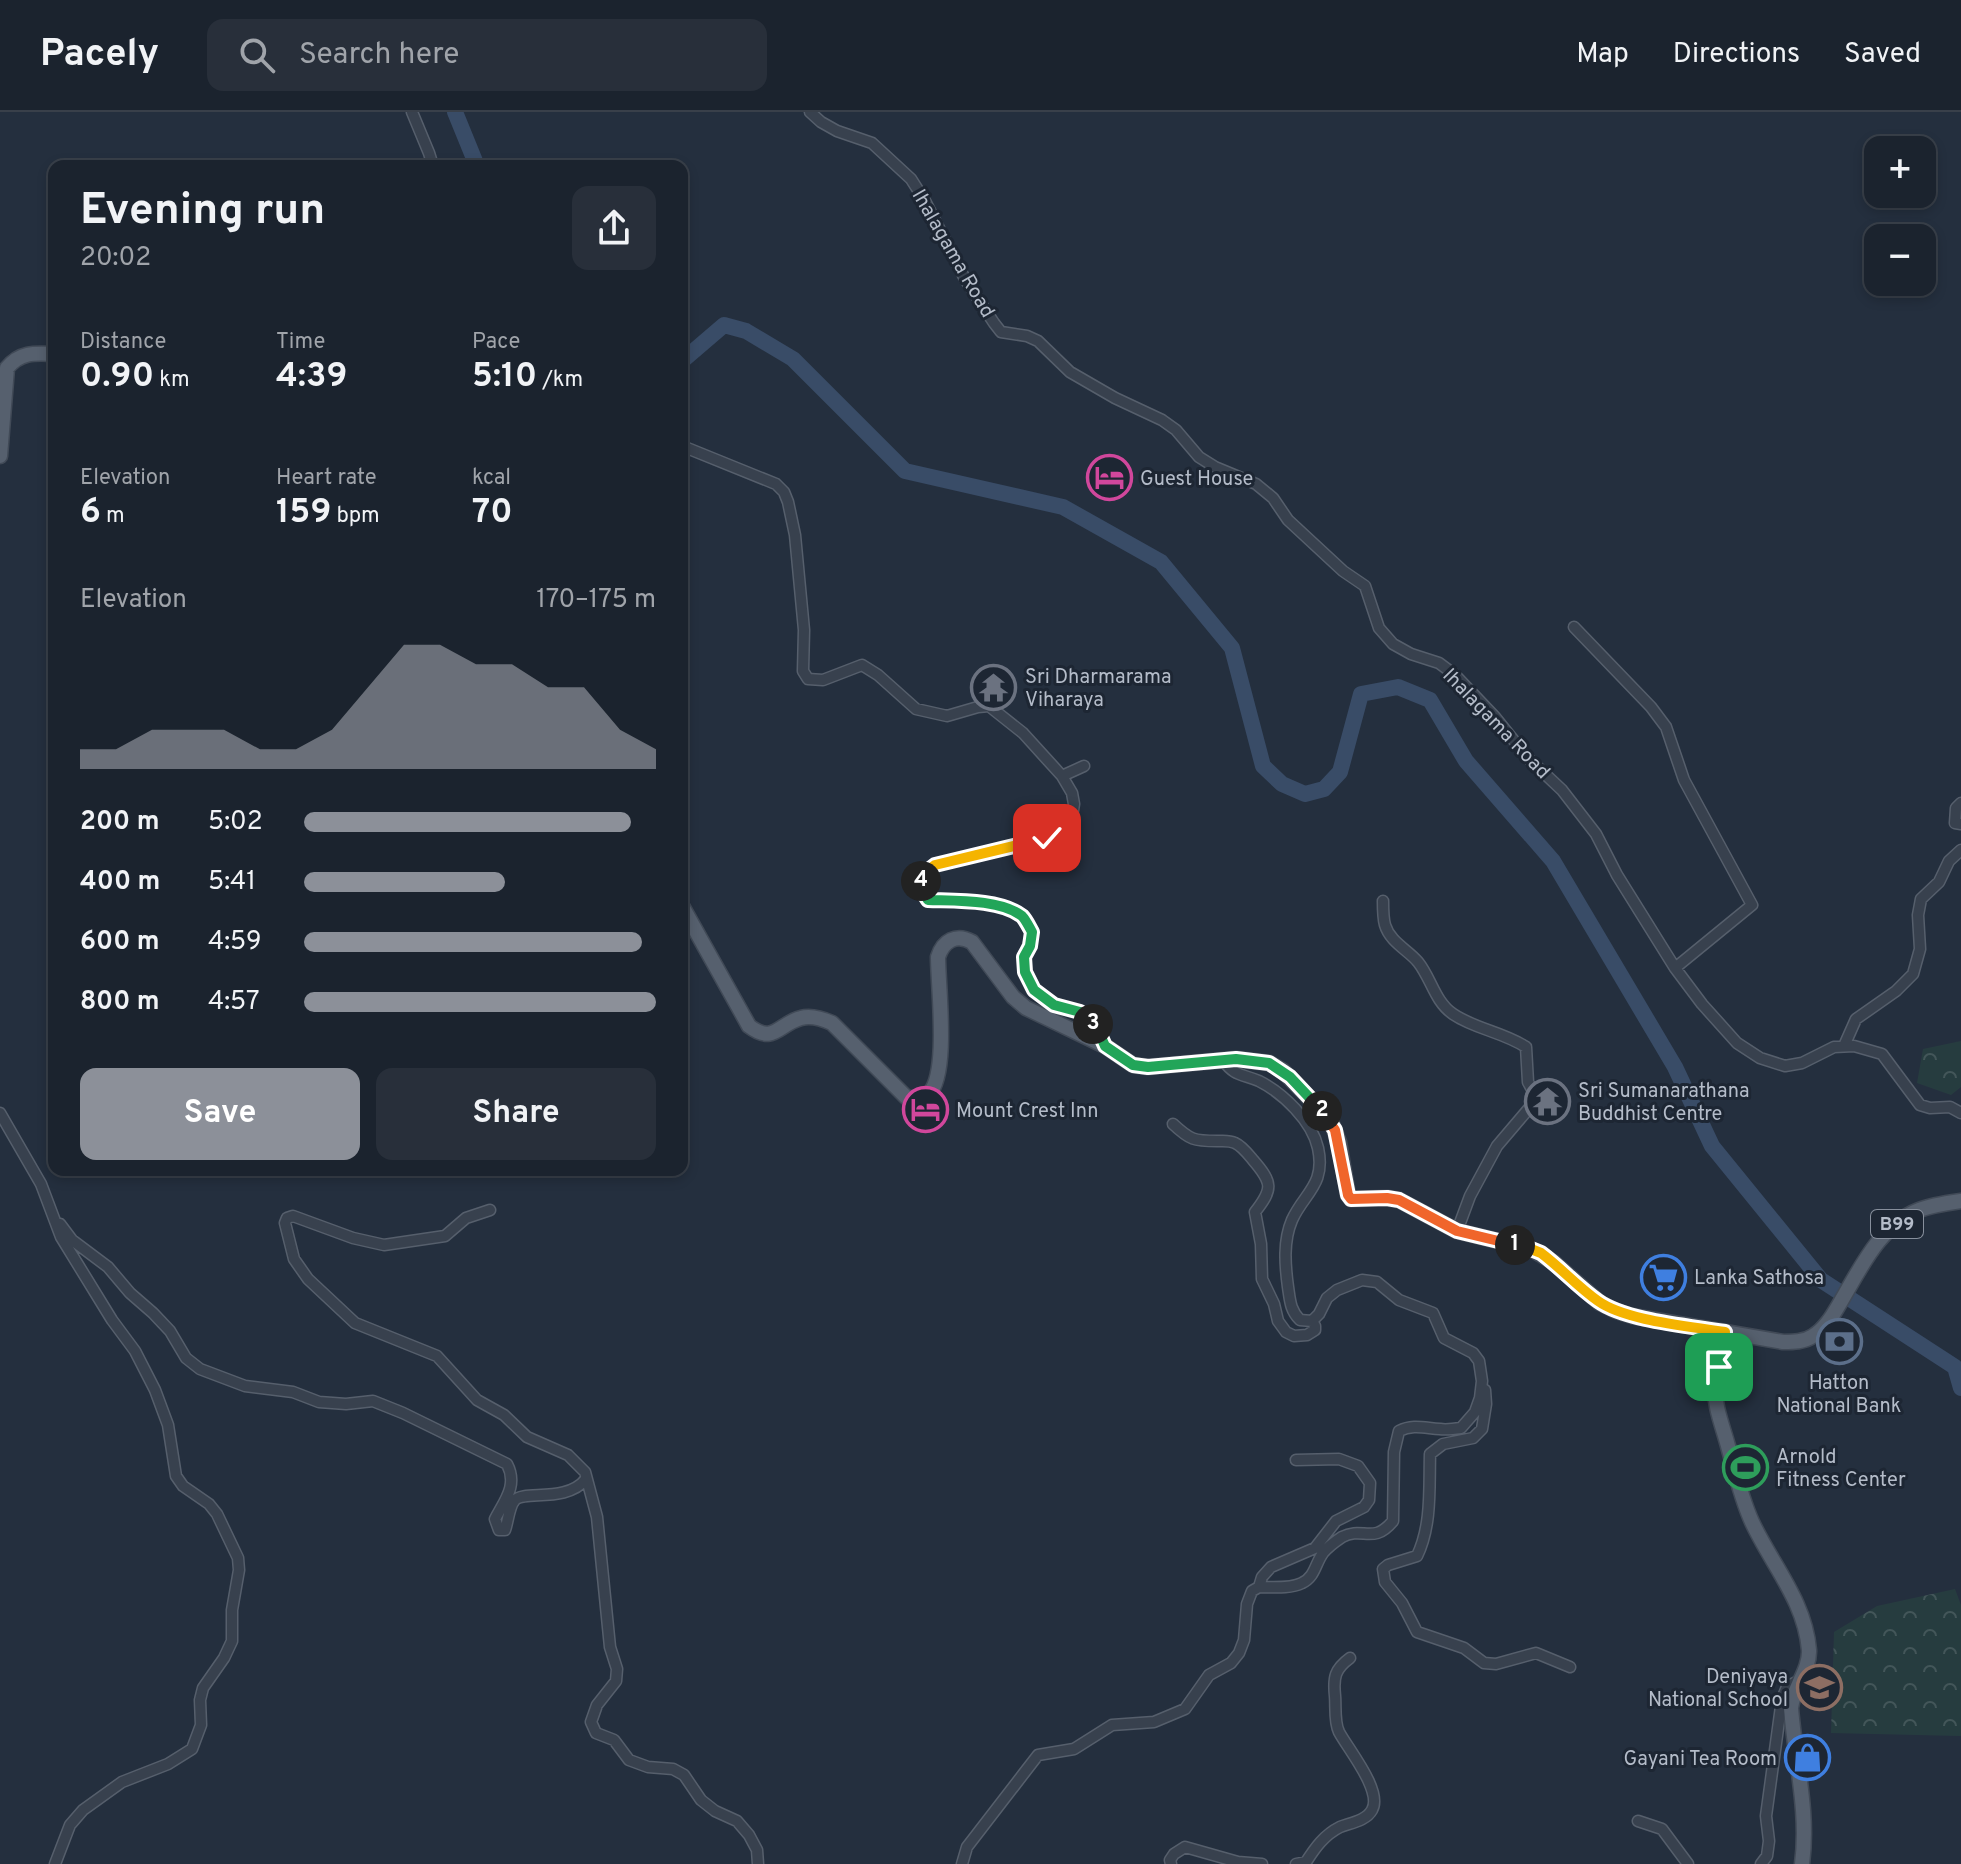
<!DOCTYPE html>
<meta charset="utf-8">
<style>
:root{--surface:#1b232e;--page:#282f3a;--text:#f1f3f6;--muted:#a0a4aa;--line:#39404a;--accent:#8c9099}
body{margin:0;font-family:Overpass,sans-serif;background:var(--page);color:var(--text);height:100vh;display:flex;flex-direction:column;font-size:30px;white-space:nowrap}
*{box-sizing:border-box;margin:0}
p{font-size:26px;color:var(--muted)}
.icon{flex:none;width:44px;height:44px;fill:none;stroke:currentColor;stroke-width:2;stroke-linecap:round;stroke-linejoin:round}
.map{position:relative;flex:1;overflow:hidden}
.details{position:absolute;left:48px;top:48px;width:640px;height:1016px;display:flex;flex-direction:column;background:var(--surface);border-radius:16px;box-shadow:0 4px 12px #0003,0 0 0 2px var(--line)}
.details>*{flex:none}
.tools{position:absolute;left:1864px;top:24px;display:grid;gap:16px}
.tools a{display:grid;place-items:center;width:72px;height:72px;border-radius:16px;background:var(--surface);box-shadow:0 4px 12px #0003,0 0 0 2px var(--line);font-size:40px}
.pin{position:absolute;display:grid;place-items:center;width:68px;height:68px;color:#fff;margin:-34px;border-radius:16px;box-shadow:0 4px 12px #0006}
.km{position:absolute;width:40px;height:40px;margin:-20px;border-radius:50%;background:#222;color:#fff;font-size:22px;line-height:40px;text-align:center}
.round{display:grid;place-items:center;flex:none;width:84px;height:84px;border-radius:16px;background:var(--page)}
.overview{display:flex;align-items:center;justify-content:space-between;height:136px;padding:0 32px}
h1{font-size:44px;font-weight:700;line-height:60px}
.metrics{display:grid;grid-template-columns:repeat(3,1fr);gap:12px;height:136px;padding:8px 32px}
.metrics div{display:grid;align-content:center}
.metrics b{font-size:34px;font-weight:700}
.metrics small{font-size:22px;font-weight:400}
.metrics p{font-size:22px}
.chart{height:224px;padding:16px 32px}
.chart p{display:flex;justify-content:space-between}
.chart svg{width:100%;height:144px;margin-top:8px;fill:var(--accent);opacity:.7}
.primary-button{display:flex;gap:16px;margin-top:auto;padding:16px 32px}
.primary-button a{flex:1;height:92px;border-radius:16px;background:var(--accent);color:#fff;font-size:32px;font-weight:700;line-height:92px;text-align:center}
.primary-button a+a{background:var(--page);color:var(--text)}
ul{padding:0 32px;list-style:none;font-size:26px}
li{display:grid;grid-template-columns:128px 96px 1fr;align-items:center;height:60px}
li i{height:20px;border-radius:10px;background:var(--accent)}
header{display:flex;align-items:center;gap:48px;box-sizing:border-box;height:112px;padding:0 40px;background:var(--surface);border-bottom:2px solid var(--line)}
header strong{font-size:38px}
nav{display:flex;gap:44px;margin-inline-start:auto;font-size:28px}
.search{width:560px;height:72px;background:var(--page);display:flex;align-items:center;gap:20px;box-sizing:border-box;padding:0 28px;border-radius:16px;color:var(--muted);font-size:30px}
.map>svg:first-child{display:block}
</style>
<header>
<strong>Pacely</strong>
<div class="search"><svg class="icon" aria-label="search" viewBox="0 0 24 24"><circle cx="10" cy="10" r="6"/><path d="M15 15l6 6"/></svg>Search here</div>
<nav><a>Map</a><a>Directions</a><a>Saved</a></nav>
</header>
<div class="map">
<svg width="1961" height="1752" viewBox="0 0 1961 1752">
<defs>
<pattern id="forest-crowns" width="20" height="18" patternUnits="userSpaceOnUse" patternTransform="scale(2)"><rect width="20" height="18" fill="#263c3f"/><path d="M2 6a3 3 0 1 1 6 0M12 15a3 3 0 1 1 6 0" fill="none" stroke="#435659"/></pattern>
</defs>
<rect width="100%" height="100%" fill="#242f3e"/>
<path fill="url(#forest-crowns)" d="M1961 929V975L1951 983 1917 971 1923 937Z
M1955 1477 1961 1493V1624L1831 1621 1834 1520 1877 1494Z"/>
<g fill="none" stroke-linecap="round" stroke-linejoin="round">
<path stroke="#394c67" stroke-width="16" d="M455 0 477 54
M682 249 724 213 746 219 793 247 905 359 1063 395 1161 450 1232 536 1263 654 1282 672 1305 682 1324 677 1340 660 1361 582 1398 575 1430 588 1466 649 1553 749 1675 955 1712 1034 1821 1168 1955 1255 1961 1276"/>
<defs>
<path id="minor" d="M412 0 429 41 433 54
M810 0 821 10 837 19 872 31 911 67 925 89 965 167 994 211 1001 220 1027 224 1038 229 1070 260 1115 286 1162 308 1176 318 1199 345 1215 355 1256 372 1273 386 1288 408 1343 459 1365 474 1379 516 1393 532 1411 542 1439 551 1455 563 1495 605 1528 646 1562 678 1596 722 1617 763 1675 856 1702 892 1737 931 1760 946 1785 954 1802 951 1834 935 1854 934 1882 942 1920 993 1930 996 1950 995 1961 1001
M682 334 776 372 784 380 788 390 795 423 804 518 803 559 808 567 823 568 862 553 878 563 916 597 947 604 978 595 989 594 1023 621 1062 664 1072 681 1074 692 1071 711 1063 718 1047 726 935 753 922 763 920 776 928 788C954 789 1000 787 1021 804 1026 808 1029 815 1032 820 1031 829 1024 841 1024 850 1025 868 1038 886 1055 893 1062 897 1072 896 1079 900 1093 907 1099 921 1105 934
M1574 515 1651 595 1666 615 1684 668 1752 793 1675 856
M1062 664 1084 654
M1961 691 1956 696 1955 711 1961 712
M1383 789C1383 796 1383 806 1385 813 1390 830 1408 838 1418 850 1431 866 1435 890 1453 902 1475 917 1503 920 1526 935L1528 970 1534 981 1531 994 1497 1034 1470 1084 1457 1119
M1844 934 1856 907 1896 879 1913 862 1920 837 1918 803 1921 787 1939 770 1949 749 1961 738
M1223 948C1234 964 1242 962 1259 969 1283 981 1312 1009 1318 1036 1326 1073 1304 1081 1292 1108 1283 1129 1285 1153 1288 1175 1290 1188 1290 1198 1300 1208L1312 1209 1319 1202 1327 1186 1337 1178 1362 1168 1377 1170 1399 1188 1433 1201 1444 1226 1473 1241 1479 1249 1482 1269 1480 1286 1475 1300 1461 1316C1454 1317 1446 1318 1440 1317 1424 1316 1413 1312 1399 1319L1394 1340 1393 1409C1373 1433 1363 1414 1342 1425 1336 1429 1327 1436 1323 1441 1315 1452 1315 1465 1302 1471 1290 1477 1272 1475 1259 1475
M0 1001 41 1072 61 1125 112 1208 135 1239 155 1278 168 1313 176 1364 183 1374 209 1392 217 1402 238 1446 239 1458 232 1498V1529L224 1546 203 1576 200 1588 201 1613 192 1637 168 1652 122 1670 83 1698 70 1713 55 1752
M1173 1012C1190 1028 1194 1029 1217 1029 1223 1029 1229 1028 1235 1031 1242 1034 1248 1042 1253 1048 1273 1071 1273 1077 1255 1100L1261 1132 1262 1167 1274 1192 1278 1209 1286 1220 1294 1224 1307 1223 1315 1218V1214L1312 1209
M490 1098 466 1106 445 1124 384 1133 353 1126 293 1104 287 1106 285 1111 294 1147 308 1167 355 1211 437 1244 477 1288 504 1303 527 1325 568 1343 585 1360 597 1405 610 1535 617 1557 616 1569 597 1593 591 1610 596 1621 614 1628 629 1648 648 1655 673 1657 684 1663 701 1688 715 1699 737 1709 749 1723 757 1738 758 1752
M60 1112 72 1128 108 1155 130 1181 153 1201 170 1219 186 1246 200 1257 245 1274 293 1280 319 1290 346 1292 373 1289 403 1301 507 1352C518 1373 505 1388 495 1407L499 1418H505C508 1410 509 1394 515 1388 524 1378 567 1391 586 1367
M1485 1278 1486 1292 1482 1317 1473 1326 1443 1332 1430 1342C1429 1376 1432 1413 1417 1444L1388 1453 1383 1457 1385 1470 1402 1491 1417 1520 1464 1536 1484 1551 1496 1552 1536 1541 1570 1555
M1638 1709 1662 1717 1688 1752
M962 1752 967 1735 1038 1643 1074 1637 1112 1613 1154 1610 1185 1597 1209 1563 1231 1551 1239 1541 1244 1528 1247 1492 1252 1479 1259 1475 1262 1465 1271 1455 1315 1436 1336 1409 1364 1395 1369 1388 1370 1371 1358 1354 1339 1347 1296 1348
M1171 1752 1170 1748 1174 1742 1185 1735 1238 1750 1262 1752
M1296 1752 1306 1750C1315 1736 1324 1723 1340 1715 1350 1711 1366 1709 1372 1698 1383 1679 1348 1637 1339 1620 1334 1610 1336 1595 1335 1584 1333 1565 1335 1557 1350 1546
M1761 1752 1767 1744 1769 1729 1766 1704 1782 1587 1787 1575 1800 1568"/>
<path id="major" d="M0 344 7 256C20 240 34 241 54 242
M682 794 749 914C774 933 778 912 801 906 811 903 823 907 832 911L906 985C914 987 922 989 929 982 949 961 938 875 938 845 943 829 956 821 972 830L1013 885 1026 896 1105 934 1133 953 1148 955 1236 947 1269 951 1283 959 1321 998 1332 1012 1339 1030 1348 1083 1351 1087 1387 1086 1399 1088 1457 1119 1531 1137 1553 1150 1600 1191 1616 1199 1632 1204 1783 1230C1793 1230 1804 1230 1813 1224 1825 1217 1833 1203 1840 1191 1860 1157 1880 1113 1919 1098 1932 1093 1947 1091 1961 1089
M1725 1220C1724 1228 1724 1237 1722 1245 1719 1255 1715 1264 1715 1274 1714 1294 1723 1315 1728 1334 1735 1359 1741 1386 1752 1410 1772 1453 1805 1489 1809 1538 1810 1558 1793 1576 1791 1596 1795 1648 1809 1700 1802 1752"/>
</defs>
<use href="#minor" stroke="#565f6c" stroke-width="13"/>
<use href="#major" stroke="#414a57" stroke-width="17"/>
<use href="#minor" stroke="#38414e" stroke-width="10"/>
<use href="#major" stroke="#56606e" stroke-width="14"/>
</g>
<g fill="none" stroke-linecap="round" stroke-linejoin="round">
<defs>
<path id="split-1" d="M1515 1133 1531 1137 1541 1141C1561 1156 1578 1175 1598 1189 1626 1209 1690 1214 1725 1220L1719 1255"/>
<path id="split-2" d="M1322 999 1335 1018 1348 1083 1351 1087 1387 1086 1399 1088 1457 1119 1515 1133"/>
<path id="split-3" d="M1093 912 1097 916 1105 934 1133 953 1148 955 1236 947 1269 951 1290 965 1322 999"/>
<path id="split-4" d="M921 769 920 776 928 788C954 789 1000 787 1022 804 1026 808 1029 815 1032 820L1030 834 1024 845 1025 860 1034 878 1054 893 1080 900 1093 912"/>
<path id="split-5" d="M921 769 922 763 935 753 1047 726"/>
</defs>
<use href="#split-1" stroke="#fff" stroke-width="16"/>
<use href="#split-2" stroke="#fff" stroke-width="16"/>
<use href="#split-3" stroke="#fff" stroke-width="16"/>
<use href="#split-4" stroke="#fff" stroke-width="16"/>
<use href="#split-5" stroke="#fff" stroke-width="16"/>
<use href="#split-1" stroke="#f5b400" stroke-width="10"/>
<use href="#split-2" stroke="#f0652b" stroke-width="10"/>
<use href="#split-3" stroke="#22a559" stroke-width="10"/>
<use href="#split-4" stroke="#22a559" stroke-width="10"/>
<use href="#split-5" stroke="#f5b400" stroke-width="10"/>
</g>
<defs>
<symbol id="hotel-ring" viewBox="-11 -11 22 22"><circle r="9.5" fill="#1d2633" stroke="#d1479c" stroke-width="1.5"/><path d="M-6-4.5h1.5V1H6V5H4.5V3h-9V5H-6ZM-4 0a1.8 1.8 0 1 1 3.6 0ZM.5 0V-2.5h3Q6-2.5 6 0Z" fill="#d1479c"/></symbol>
<symbol id="temple-ring" viewBox="-11 -11 22 22"><circle r="9.5" fill="#1d2633" stroke="#6b7280" stroke-width="1.5"/><path d="M0-6L5-2H3V0L6.5 2.5H4V6H1.5V3h-3V6H-4V2.5H-6.5L-3 0V-2H-5Z" fill="#6b7280"/></symbol>
<symbol id="supermarket-ring" viewBox="-11 -11 22 22"><circle r="9.5" fill="#1d2633" stroke="#3f7fe0" stroke-width="1.5"/><path d="M-6-5.5h2.5l.6 2H6L4.5 2H-2.5L-4.4-4H-6ZM-1.5 3.2a1.3 1.3 0 1 0 .1 0ZM3 3.2a1.3 1.3 0 1 0 .1 0Z" fill="#3f7fe0"/></symbol>
<symbol id="bank-ring" viewBox="-11 -11 22 22"><circle r="9.5" fill="#1d2633" stroke="#5c6f8a" stroke-width="1.5"/><path d="M-6-4H6V4H-6ZM0-2.3a2.3 2.3 0 1 0 0 4.6a2.3 2.3 0 1 0 0-4.6Z" fill="#5c6f8a"/></symbol>
<symbol id="stadium-ring" viewBox="-11 -11 22 22"><circle r="9.5" fill="#1d2633" stroke="#2e9e5b" stroke-width="1.5"/><path d="M0-5a6.5 5 0 1 0 0 10a6.5 5 0 1 0 0-10ZM-3.5-1.8h7v3.6h-7Z" fill="#2e9e5b"/></symbol>
<symbol id="school-ring" viewBox="-11 -11 22 22"><circle r="9.5" fill="#1d2633" stroke="#8d6e63" stroke-width="1.5"/><path d="M0-5L7-2L0 1L-7-2ZM-4 1L0 2.5L4 1V4Q0 6-4 4Z" fill="#8d6e63"/></symbol>
<symbol id="shop-ring" viewBox="-11 -11 22 22"><circle r="9.5" fill="#1d2633" stroke="#3f7fe0" stroke-width="1.5"/><path d="M-5-2.5h2.3a2.7 3.5 0 0 1 5.4 0H5L5.5 6h-11ZM-1.5-2.5h3a1.5 2.3 0 0 0-3 0Z" fill="#3f7fe0"/></symbol>
</defs>
<g fill-rule="evenodd">
<use href="#hotel-ring" x="1084" y="340" width="51" height="51"/>
<use href="#temple-ring" x="968" y="550" width="51" height="51"/>
<use href="#temple-ring" x="1522" y="964" width="51" height="51"/>
<use href="#hotel-ring" x="900" y="972" width="51" height="51"/>
<use href="#supermarket-ring" x="1638" y="1140" width="51" height="51"/>
<use href="#bank-ring" x="1814" y="1204" width="51" height="51"/>
<use href="#stadium-ring" x="1720" y="1330" width="51" height="51"/>
<use href="#school-ring" x="1794" y="1550" width="51" height="51"/>
<use href="#shop-ring" x="1782" y="1620" width="51" height="51"/>
</g>
<g text-anchor="middle" stroke-width="6" stroke-linejoin="round" paint-order="stroke">
<rect fill="#1d2633" stroke="#878f9c" stroke-width="2" x="1871" y="1098" width="52" height="28" rx="6"/>
<g font-size="18" font-weight="bold" fill="#b4bcc9">
<text x="1897" y="1118">B99</text>
</g>
<g font-size="20" fill="#b4bcc9" stroke="#1d2633">
<text transform="translate(954 141) rotate(60)" y="7">Ihalagama Road</text>
<text transform="translate(1497 611) rotate(46)" y="7">Ihalagama Road</text>
</g>
<g font-size="20" fill="#b4bcc9" stroke="#1d2633" text-anchor="start">
<text x="1140" y="373">Guest House</text>
<text x="1025" y="571">Sri Dharmarama<tspan x="1025" dy="23">Viharaya</tspan></text>
<text x="1578" y="985">Sri Sumanarathana<tspan x="1578" dy="23">Buddhist Centre</tspan></text>
<text x="956" y="1005">Mount Crest Inn</text>
<text x="1694" y="1172">Lanka Sathosa</text>
<text x="1839" y="1277" text-anchor="middle">Hatton<tspan x="1839" dy="23">National Bank</tspan></text>
<text x="1776" y="1351">Arnold<tspan x="1776" dy="23">Fitness Center</tspan></text>
<text x="1788" y="1571" text-anchor="end">Deniyaya<tspan x="1788" dy="23">National School</tspan></text>
<text x="1777" y="1653" text-anchor="end">Gayani Tea Room</text>
</g>
</g>
</svg>
<div class="tools">
<a>+</a>
<a>−</a>
</div>
<div class="pin" style="left:1719px;top:1255px;background:#1e9e55"><svg class="icon" aria-label="arrive" viewBox="0 0 24 24"><path d="M6 21V4h12l-3 4 3 4H6"/></svg></div>
<div class="pin" style="left:1047px;top:726px;background:#d93025"><svg class="icon" aria-label="check" viewBox="0 0 24 24"><path d="M5 12l5 5 9-10"/></svg></div>
<b class="km" style="left:1515px;top:1133px">1</b>
<b class="km" style="left:1322px;top:999px">2</b>
<b class="km" style="left:1093px;top:912px">3</b>
<b class="km" style="left:921px;top:769px">4</b>
<section class="details">
<div class="overview"><div><h1>Evening run</h1><p>20:02</p></div><a class="round"><svg class="icon" aria-label="share" viewBox="0 0 24 24"><path d="M12 15V3M7 8l5-5 5 5M5 13v7h14v-7"/></svg></a></div>
<div class="metrics">
<div><p>Distance</p><b>0.90<small> km</small></b></div>
<div><p>Time</p><b>4:39</b></div>
<div><p>Pace</p><b>5:10<small> /km</small></b></div>
</div>
<div class="metrics">
<div><p>Elevation</p><b>6<small> m</small></b></div>
<div><p>Heart rate</p><b>159<small> bpm</small></b></div>
<div><p>kcal</p><b>70</b></div>
</div>
<div class="chart"><p><span>Elevation</span>170–175 m</p>
<svg viewBox="0 0 160 44" preserveAspectRatio="none"><path d="M0 44V38L10 38L20 32L30 32L40 32L50 38L60 38L70 32L80 19L90 6L100 6L110 12L120 12L130 19L140 19L150 32L160 38V44z"/></svg>
</div>
<ul>
<li><b>200 m</b>5:02<i style="width:93%"></i></li>
<li><b>400 m</b>5:41<i style="width:57%"></i></li>
<li><b>600 m</b>4:59<i style="width:96%"></i></li>
<li><b>800 m</b>4:57<i style="width:100%"></i></li>
</ul>
<div class="primary-button"><a>Save</a><a>Share</a></div>
</section>
</div>
